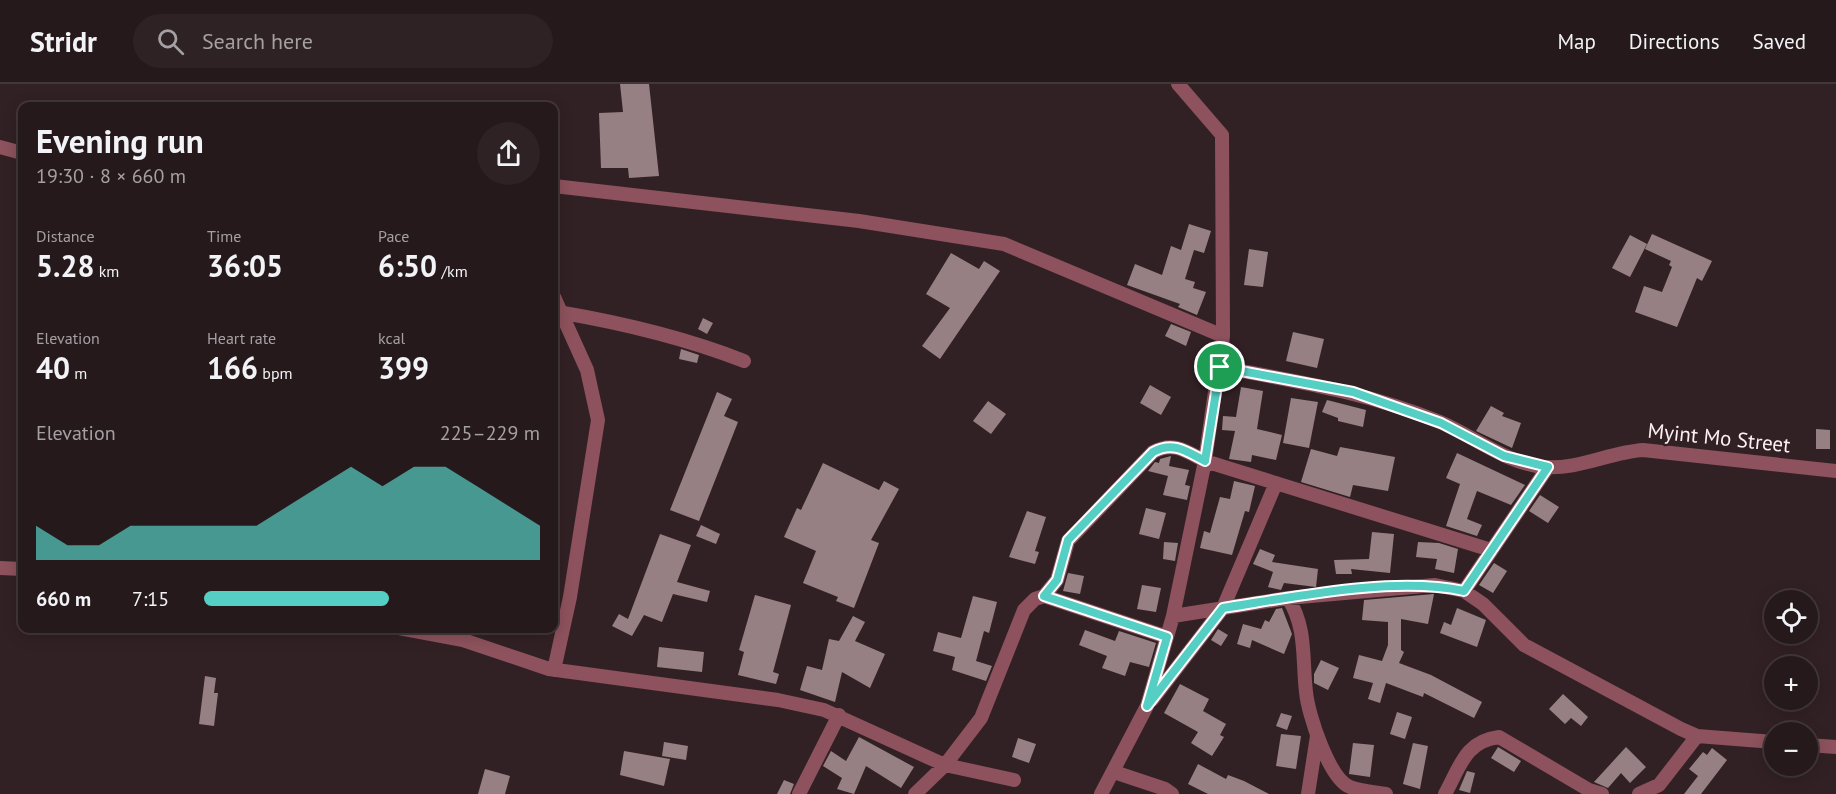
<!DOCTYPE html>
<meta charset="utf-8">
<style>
:root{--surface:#26191b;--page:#2e2224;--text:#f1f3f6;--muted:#a4a0a3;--line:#42383a;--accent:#55cec4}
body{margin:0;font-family:"PT Sans",sans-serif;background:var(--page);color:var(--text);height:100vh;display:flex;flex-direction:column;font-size:22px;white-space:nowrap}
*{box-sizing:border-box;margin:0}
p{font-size:20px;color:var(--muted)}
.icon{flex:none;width:33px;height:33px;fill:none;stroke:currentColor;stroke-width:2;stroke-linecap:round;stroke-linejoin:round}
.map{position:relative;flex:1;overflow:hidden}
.drawer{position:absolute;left:18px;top:18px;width:540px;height:531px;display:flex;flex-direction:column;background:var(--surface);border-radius:12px;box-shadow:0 3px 15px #0003,0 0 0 2px var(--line)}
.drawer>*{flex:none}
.buttons{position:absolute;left:1764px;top:506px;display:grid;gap:12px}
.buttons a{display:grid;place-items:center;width:54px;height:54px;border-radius:50%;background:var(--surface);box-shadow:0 3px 15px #0003,0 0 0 2px var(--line);font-size:30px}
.pin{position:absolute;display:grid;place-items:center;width:51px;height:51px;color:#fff;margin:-26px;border:3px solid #fff;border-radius:50%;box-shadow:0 2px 6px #0007}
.round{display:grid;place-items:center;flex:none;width:63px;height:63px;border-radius:32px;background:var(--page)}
.summary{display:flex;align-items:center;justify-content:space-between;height:102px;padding:0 18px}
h1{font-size:33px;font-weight:600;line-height:45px}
.metrics{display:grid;grid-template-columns:repeat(3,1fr);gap:9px;height:102px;padding:6px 18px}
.metrics div{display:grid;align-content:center}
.metrics b{font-size:30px;font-weight:600}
.metrics small{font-size:16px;font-weight:400}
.metrics p{font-size:16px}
.chart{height:168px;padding:12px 18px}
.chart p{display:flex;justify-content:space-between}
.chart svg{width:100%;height:108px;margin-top:6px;fill:var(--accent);opacity:.7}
ul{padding:0 18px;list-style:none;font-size:20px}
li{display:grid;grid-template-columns:96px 72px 1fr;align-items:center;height:45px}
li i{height:15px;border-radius:8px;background:var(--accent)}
header{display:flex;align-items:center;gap:36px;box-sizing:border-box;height:84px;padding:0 30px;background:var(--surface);border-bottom:2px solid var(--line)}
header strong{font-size:28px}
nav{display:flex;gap:33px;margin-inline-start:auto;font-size:21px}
.search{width:420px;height:54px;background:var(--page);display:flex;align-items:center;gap:15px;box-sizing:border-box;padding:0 21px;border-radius:33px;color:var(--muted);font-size:22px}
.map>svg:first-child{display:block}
</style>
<header>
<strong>Stridr</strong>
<div class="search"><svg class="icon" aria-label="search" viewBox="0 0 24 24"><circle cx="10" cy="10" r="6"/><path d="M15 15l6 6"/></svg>Search here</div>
<nav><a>Map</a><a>Directions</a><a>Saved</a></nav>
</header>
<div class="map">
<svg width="1836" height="710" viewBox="0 0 1836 710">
<rect width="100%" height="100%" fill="#322124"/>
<path fill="#978084" d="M620 0H649L659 92 629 94 628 84H601L599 29 623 28Z
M1189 140 1211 147 1204 169 1194 166 1185 195 1195 198 1193 204 1206 208 1197 231 1178 223 1180 220 1127 201 1135 180 1162 191 1171 162 1181 166Z
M1652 150 1712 177 1702 197 1697 194 1677 243 1635 228 1644 202 1662 208 1672 183 1669 181 1671 177 1645 165Z
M1630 151 1647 160 1630 193 1612 184Z
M1249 165 1268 168 1263 203 1244 201Z
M951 169 979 185 984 177 1000 187 940 275 922 262 950 224 926 210Z
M703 234 713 239 707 250 698 245Z
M1171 240 1191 248 1186 262 1165 252Z
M1293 248 1324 255 1317 284 1286 277Z
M681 265 699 271 697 279 679 275Z
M1150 301 1171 313 1161 331 1140 319Z
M1241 303 1263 307 1257 345 1282 351 1276 376 1252 371 1251 378 1229 375 1235 347 1222 346 1223 332 1236 333Z
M717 308 732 315 724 332 738 338 699 437 670 426Z
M1291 314 1318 318 1309 364 1283 359Z
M1327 316 1366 326 1363 343 1338 337V334L1322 328Z
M988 317 1006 330 991 350 973 337Z
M1491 322 1504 329 1502 332 1521 339 1512 364 1476 347Z
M1816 345 1830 346V365H1816Z
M1340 363 1395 373 1388 407 1353 401 1350 413 1301 398 1311 365 1337 372Z
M1457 369 1525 401 1511 421 1477 407 1467 435 1482 441 1477 452 1446 442 1460 400 1446 394Z
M1171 372 1169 382 1189 386 1185 401 1190 402 1187 416 1163 411 1168 392 1148 387 1155 378 1159 379 1160 375Z
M823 379 879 406 884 397 899 405 871 456 879 459 854 524 836 517 838 513 803 499 816 467 784 453 797 424 801 426Z
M1234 397 1255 402 1249 428 1245 427 1232 471 1200 464 1204 447 1210 449 1220 413 1230 415Z
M1540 411 1559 423 1548 439 1529 427Z
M1146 424 1166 429 1159 455 1139 450Z
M1027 427 1046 433 1035 467 1039 468 1035 480 1009 473Z
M701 441 720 450 716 460 696 452Z
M1372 448 1394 450 1390 489 1351 485 1352 490H1336L1334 476 1369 475Z
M660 450 691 461 677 498 710 507 707 518 673 510 662 538 644 531 632 552 612 542 619 530 628 535Z
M1164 458 1178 459 1175 477 1163 475Z
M1418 458 1439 459 1458 465 1454 489 1435 485 1437 475 1416 473Z
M1260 465 1275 471 1272 478 1318 485 1316 503 1284 499 1281 506 1268 503 1273 488 1253 480Z
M1494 479 1507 487 1493 509 1479 501Z
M1068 489 1084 492 1080 510 1063 507Z
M1142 501 1161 504 1156 528 1137 525Z
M1434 510 1428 540 1401 535V566L1404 568 1399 579 1431 591 1482 618 1474 634 1424 609 1423 613 1386 599 1380 619 1368 615 1373 599 1353 594 1359 571 1382 577 1388 561V538L1362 536 1364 516Z
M755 511 791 521 773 588 779 590 776 600 738 591 744 568 739 566Z
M973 512 997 518 989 549 984 547 976 577 992 582 986 597 952 586 955 573 933 567 938 548 961 554Z
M1282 524 1292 550 1284 570 1252 556 1250 564 1237 560 1243 540 1261 545 1265 536 1269 538 1276 525Z
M1457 524 1486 536 1477 563 1440 549 1444 538 1451 541Z
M853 532 865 538 855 557 885 570 870 604 842 588 835 618 800 606 807 582 822 586 829 555 839 557Z
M1218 545 1228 551 1221 562 1211 556Z
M1085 546 1115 557 1119 547 1156 559 1149 583 1130 578 1125 592 1102 584 1107 572 1079 561Z
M659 563 704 568 702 588 657 583Z
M1321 576 1339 584 1328 606 1314 599V590Z
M205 592 216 594 214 609H218L214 642 199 640Z
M1180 600 1209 615 1203 627 1226 640 1220 651 1224 653 1212 672 1191 659 1198 648 1164 629Z
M1563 610 1588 633 1581 642 1571 634 1565 640 1549 625Z
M1397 628 1412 633 1405 655 1390 650Z
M1281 629 1292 632 1287 646 1276 642Z
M1281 650 1301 652 1296 685 1276 682Z
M859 653 914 683 901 704 866 682 854 710 837 705 842 694 823 682 831 667 846 677Z
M1018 654 1036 660 1029 679 1012 673Z
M664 658 688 662 686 676 662 672Z
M1353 659 1374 661 1370 693 1349 690Z
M1413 659 1428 662 1420 705 1403 700Z
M1498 663 1521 677 1514 688 1491 674Z
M1626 663 1646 683 1630 699 1621 689 1608 704 1594 698Z
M1712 664 1727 676 1701 710H1684L1698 692 1689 685 1703 668 1707 671Z
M624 667 670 675 664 702 620 691Z
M1198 680 1226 695 1228 691 1244 697 1269 710H1208L1188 700Z
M485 685 510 692 505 710H478Z
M1467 687 1475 689 1470 709 1459 706Z
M784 696 794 700 790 710H777Z"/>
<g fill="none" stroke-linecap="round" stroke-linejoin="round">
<path stroke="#8d525d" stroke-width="14" d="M0 63 22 69
M554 102 859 137 1004 160 1223 252
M554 213 587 286 598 336 570 513 554 586
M558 228C623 239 683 253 744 277
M1220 283C1295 297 1370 309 1440 338 1475 353 1505 379 1544 383 1577 386 1611 368 1643 366L1836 387
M0 484 22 485
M1464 507 1548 383
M1044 512 1167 553
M1288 514C1307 544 1302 574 1306 608 1308 630 1329 695 1350 703 1360 707 1375 708 1386 710
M1173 532 1288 514 1435 501 1464 507 1483 520 1524 561 1681 645 1697 652 1774 658
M399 544 463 556 549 585 778 616 824 626 945 681 1014 696
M1152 616 1223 524 1276 399
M1808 661 1836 663
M1114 688 1165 705 1172 710
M799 710 839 631
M915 710 945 681 981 634 1024 526 1035 515 1044 512 1057 496 1068 457 1153 368C1173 357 1186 367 1205 377L1491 466
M1101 710 1147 622 1173 532 1205 377 1223 252 1222 51 1178 0
M1308 710 1317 652
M1445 710C1460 683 1465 657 1499 653L1589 706 1602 710
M1639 710 1659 701 1697 652"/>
</g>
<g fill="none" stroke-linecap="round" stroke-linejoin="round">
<defs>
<path id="route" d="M1220 283 1353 308 1441 339 1504 372 1548 383 1464 507C1394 492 1294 513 1223 524L1147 622 1167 553 1044 512 1057 496 1068 456 1153 368C1173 357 1186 367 1205 377Z"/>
</defs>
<use href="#route" stroke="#fff" stroke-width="12"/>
<use href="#route" stroke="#55cec4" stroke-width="8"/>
</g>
<g text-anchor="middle" stroke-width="5" stroke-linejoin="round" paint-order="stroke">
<g font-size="21" fill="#fef1f3" stroke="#322124">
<text transform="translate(1719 354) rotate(6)" y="7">Myint Mo Street</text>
</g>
</g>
</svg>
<div class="buttons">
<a><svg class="icon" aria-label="locate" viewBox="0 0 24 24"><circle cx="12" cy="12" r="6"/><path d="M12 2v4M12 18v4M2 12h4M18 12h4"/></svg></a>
<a>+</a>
<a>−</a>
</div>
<div class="pin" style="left:1220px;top:283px;background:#1e9e55"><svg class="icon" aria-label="arrive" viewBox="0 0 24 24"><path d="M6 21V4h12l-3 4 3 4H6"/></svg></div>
<section class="drawer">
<div class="summary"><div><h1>Evening run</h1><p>19:30 · 8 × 660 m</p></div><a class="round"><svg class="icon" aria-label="share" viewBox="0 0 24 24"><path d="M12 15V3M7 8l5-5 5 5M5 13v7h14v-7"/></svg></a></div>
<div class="metrics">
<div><p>Distance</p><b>5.28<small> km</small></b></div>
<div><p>Time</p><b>36:05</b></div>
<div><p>Pace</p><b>6:50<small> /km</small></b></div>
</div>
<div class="metrics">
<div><p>Elevation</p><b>40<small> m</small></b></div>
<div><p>Heart rate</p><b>166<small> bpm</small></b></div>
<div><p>kcal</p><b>399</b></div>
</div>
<div class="chart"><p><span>Elevation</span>225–229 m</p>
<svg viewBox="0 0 160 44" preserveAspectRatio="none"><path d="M0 44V30L10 38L20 38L30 30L40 30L50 30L60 30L70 30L80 22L90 14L100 6L110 14L120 6L130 6L140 14L150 22L160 30V44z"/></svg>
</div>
<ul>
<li><b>660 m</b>7:15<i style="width:55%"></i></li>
</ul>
</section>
</div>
